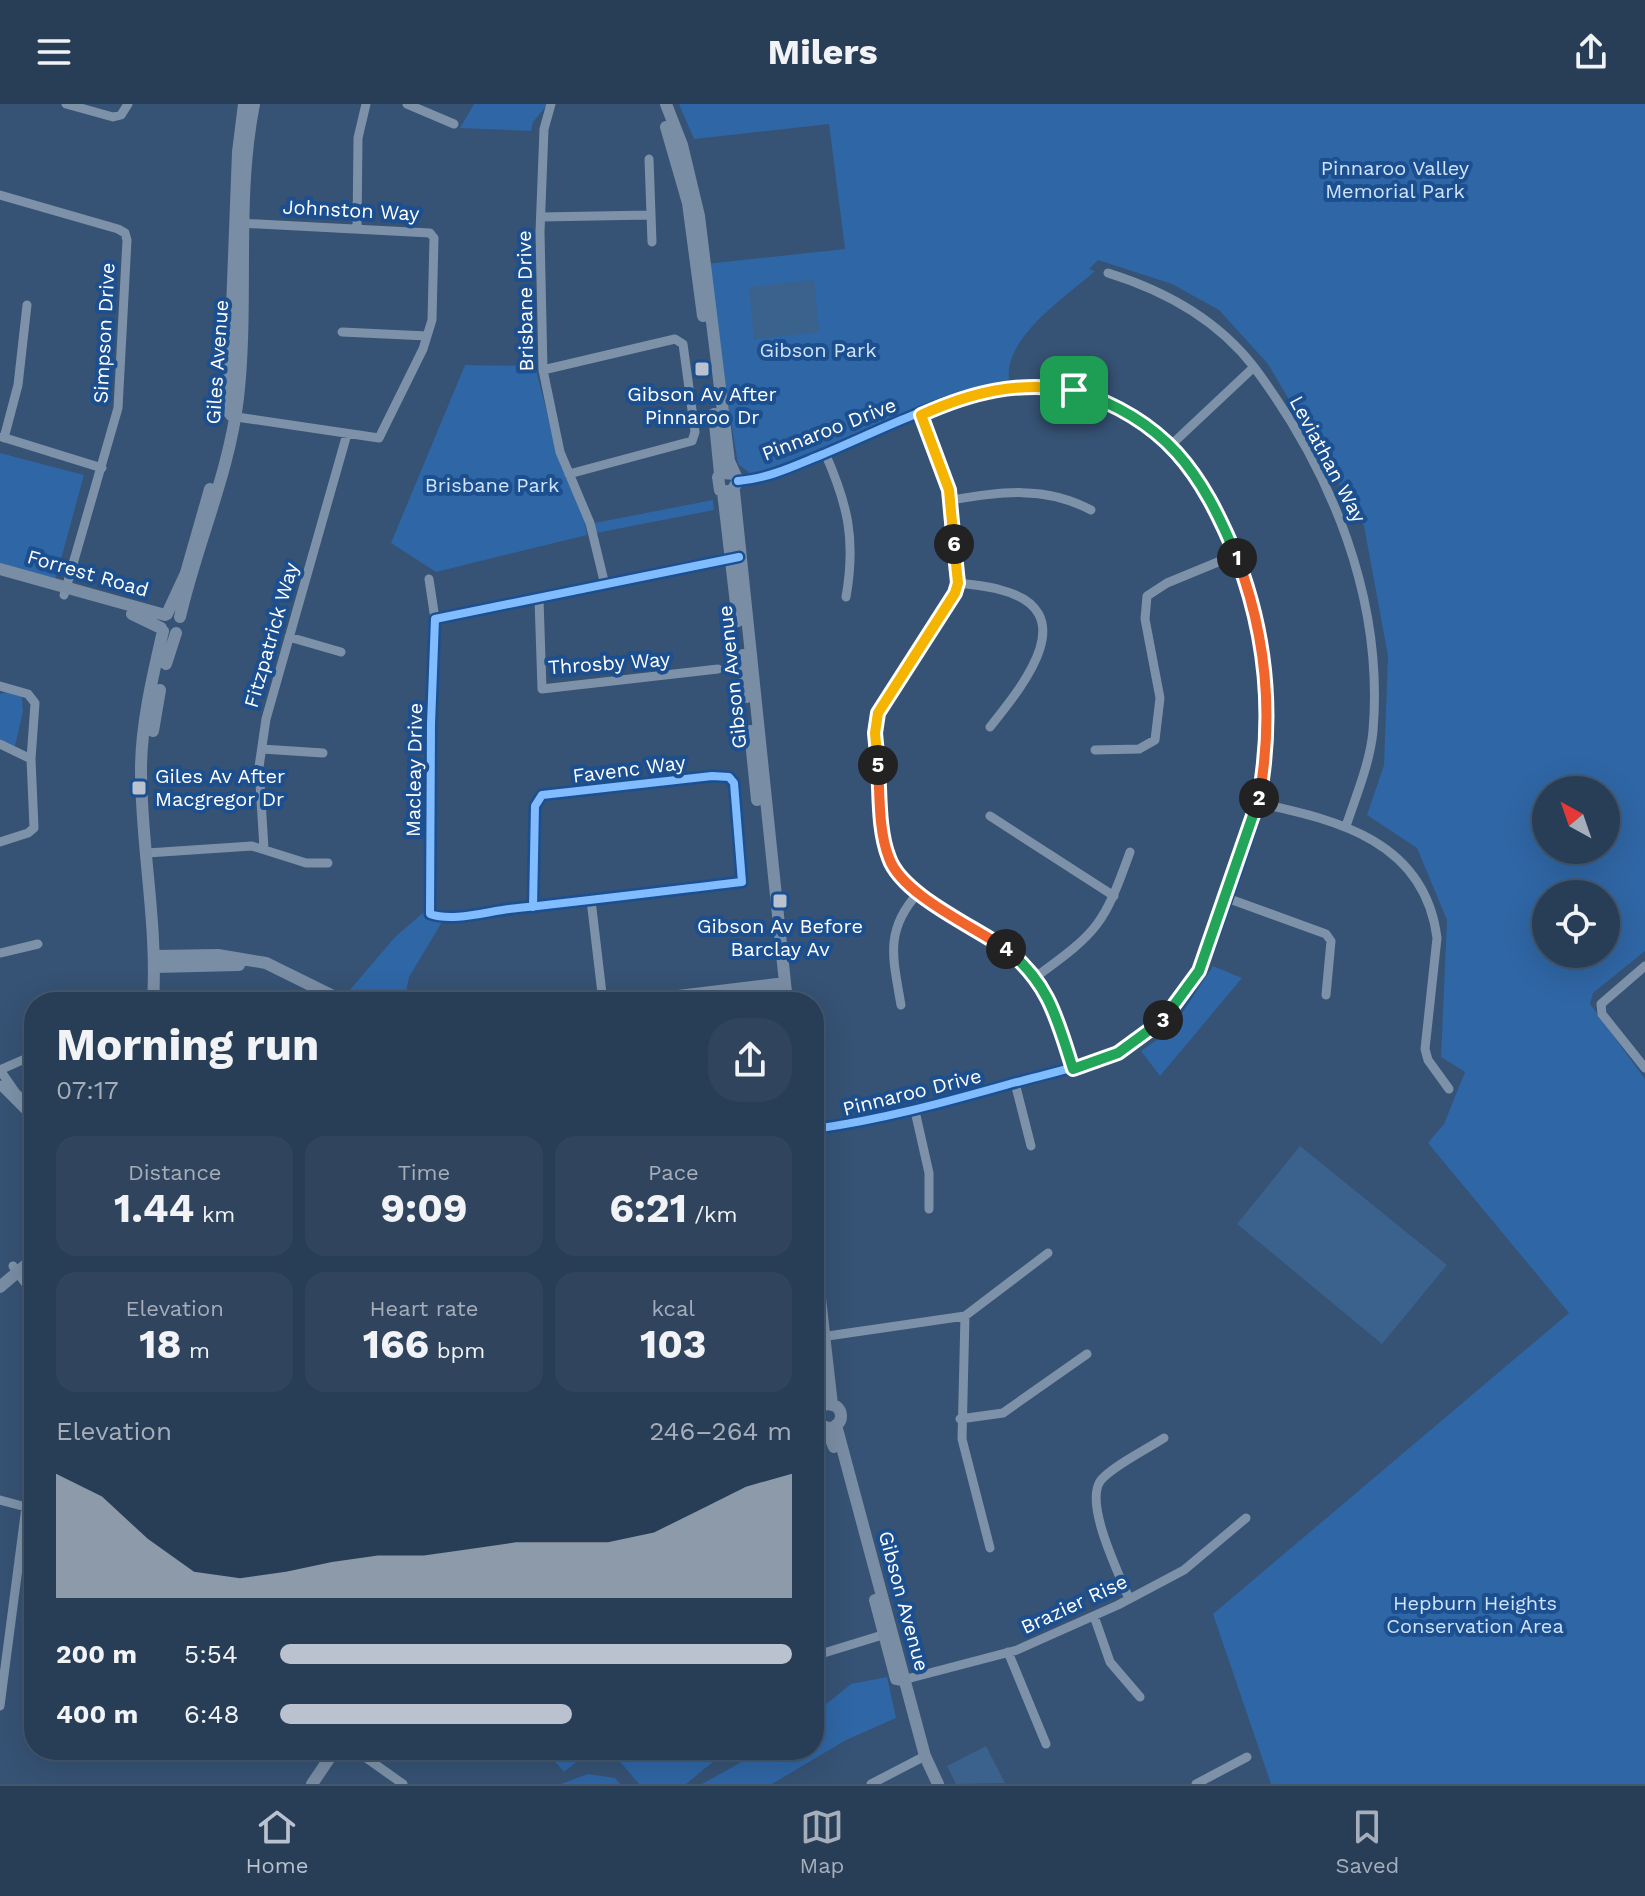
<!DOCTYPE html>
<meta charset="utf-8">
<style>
:root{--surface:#283e57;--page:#30455d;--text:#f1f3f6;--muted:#a5aeba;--line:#44576d;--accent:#b9c2ce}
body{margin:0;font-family:"Work Sans",sans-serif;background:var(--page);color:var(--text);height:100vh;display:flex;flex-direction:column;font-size:30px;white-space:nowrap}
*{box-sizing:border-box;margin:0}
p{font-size:26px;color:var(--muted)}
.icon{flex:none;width:44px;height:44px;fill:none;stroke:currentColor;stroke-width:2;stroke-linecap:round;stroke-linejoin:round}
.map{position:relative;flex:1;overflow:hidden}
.panel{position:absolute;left:24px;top:888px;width:800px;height:768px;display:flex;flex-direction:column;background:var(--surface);border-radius:32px;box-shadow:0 8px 32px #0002,0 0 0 2px var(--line)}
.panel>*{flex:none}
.needle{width:52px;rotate:320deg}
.buttons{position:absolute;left:1532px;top:672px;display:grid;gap:16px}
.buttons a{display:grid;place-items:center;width:88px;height:88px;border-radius:50%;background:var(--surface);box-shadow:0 8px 32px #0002,0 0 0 2px var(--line);font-size:40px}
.pin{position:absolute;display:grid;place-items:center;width:68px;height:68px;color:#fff;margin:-34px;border-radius:16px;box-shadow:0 4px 12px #0006}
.km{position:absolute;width:40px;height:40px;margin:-20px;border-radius:50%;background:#222;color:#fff;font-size:22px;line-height:40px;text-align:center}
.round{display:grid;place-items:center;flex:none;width:84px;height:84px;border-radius:32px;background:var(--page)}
.overview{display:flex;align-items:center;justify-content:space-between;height:136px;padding:0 32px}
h1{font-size:44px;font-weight:700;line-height:60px}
.stats{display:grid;grid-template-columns:repeat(3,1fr);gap:12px;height:136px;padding:8px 32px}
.stats div{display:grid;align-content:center;border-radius:20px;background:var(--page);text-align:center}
.stats b{font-size:40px;font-weight:700}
.stats small{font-size:22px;font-weight:400}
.stats p{font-size:22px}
.chart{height:224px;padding:16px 32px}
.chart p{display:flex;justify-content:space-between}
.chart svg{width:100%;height:144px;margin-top:8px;fill:var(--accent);opacity:.7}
ul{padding:0 32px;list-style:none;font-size:26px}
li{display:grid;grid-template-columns:128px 96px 1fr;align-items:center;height:60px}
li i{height:20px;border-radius:10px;background:var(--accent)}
header{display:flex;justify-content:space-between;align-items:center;height:104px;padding:0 32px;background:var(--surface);font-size:36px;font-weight:700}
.dock{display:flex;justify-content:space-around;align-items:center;height:112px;border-top:2px solid var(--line);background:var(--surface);font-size:22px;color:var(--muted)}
.dock a{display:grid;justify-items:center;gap:4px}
.dock .on{color:var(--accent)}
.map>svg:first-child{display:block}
</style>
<header><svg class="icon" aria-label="menu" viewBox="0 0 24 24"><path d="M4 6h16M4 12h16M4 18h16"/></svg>Milers<svg class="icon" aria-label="share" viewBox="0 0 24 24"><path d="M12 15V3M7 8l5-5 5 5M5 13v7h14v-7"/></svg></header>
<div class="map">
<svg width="1645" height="1680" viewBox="0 0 1645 1680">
<rect width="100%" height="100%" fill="#365274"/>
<path fill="#2f66a5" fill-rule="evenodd" d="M474 0H548L533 18 531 27 460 24Z
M679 0H1645V847L1593 889 1590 900 1645 975V1680H1271L1213 1510 1569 1209 1428 1039 1444 1020 1465 968 1441 953 1447 816 1417 744 1367 711 1384 661 1388 552 1364 422 1268 260 1219 206 1172 180 1098 156 1089 165 1095 167C1067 192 1004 233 1009 275L801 356 751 370 738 360 705 160 845 145 829 20 694 35ZM1546 686H1606V746H1546ZM1546 790H1606V850H1546Z
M465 261 535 262 557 347 582 399 587 431 436 468 391 439Z
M0 349 84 371 55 477 0 461Z
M713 396 714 406 596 429 594 419Z
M21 584 23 607 15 642 0 635V590Z
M424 808 445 813 409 873 404 898H356L344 893 395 833Z
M1213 862 1242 874 1160 972 1141 947 1171 926Z
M887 1573 896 1614 846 1636 772 1680H702L763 1646H814V1610L851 1580Z
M545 1646H591L564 1668 552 1654 554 1652Z
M610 1646H725V1648L686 1680H639Z
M588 1670 615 1674 620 1680H561Z"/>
<path fill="#3b618d" d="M814 176 819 228 754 235 749 183Z
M1300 1042 1447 1161 1382 1240 1237 1120Z
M986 1642 1005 1679 956 1680 947 1662Z"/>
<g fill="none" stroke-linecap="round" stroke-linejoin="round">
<path stroke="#7d92a8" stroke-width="9" d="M66 0 113 13 121 11 128 0
M407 0 454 20
M551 0 544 25 540 128 543 266 560 348 590 419 605 481
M649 55 652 138
M0 91 118 125 125 129 127 136 118 304 64 491
M541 113 650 111
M357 124 358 34 366 0
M1108 169C1166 187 1217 215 1254 263
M342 228 427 232
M543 266 675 235 683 240 695 328 692 337 569 370
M921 311 949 386 958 479 946 506 878 609 875 629C878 661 877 729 890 757 914 810 1003 824 1038 873 1056 900 1064 935 1073 965
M230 312 379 334 423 245 432 216 434 134 430 129 239 119
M2 333 102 364
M4 334 18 281 27 201
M1171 341 1254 263C1332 368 1384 495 1373 627 1370 659 1356 692 1346 722
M825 349C848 401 856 436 846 493
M951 396C1001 388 1044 381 1091 406
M429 475 435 515
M958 479C973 481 988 482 1001 486 1086 508 1020 585 990 623
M539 495 542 585 718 565
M289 533 341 548
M0 582 28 590 35 599 31 655 34 724 28 729 0 738
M0 640 31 655
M262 645 323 649
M1095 646 1139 645 1155 636 1160 594 1145 515 1147 492 1167 479 1235 451
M1258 699C1339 716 1425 738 1437 834L1425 945 1428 956 1449 985
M990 712 1114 792
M264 745 259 663 266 615 347 330
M147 749 252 742 306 759H328
M1227 794 1326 830 1331 837 1326 891
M591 796 603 898
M533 803 535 702 542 691 712 672 729 673 734 679 742 778C664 787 587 797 509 805 485 808 452 818 430 810L431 620 435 515 736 454
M0 849 38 840
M1645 862 1601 900 1602 910 1645 964
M1037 872C1099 827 1104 820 1130 748
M901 901C893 854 884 827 918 789
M0 966 16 989 34 1006
M0 966 34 951
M1015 979 1031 1042
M0 981 34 1015
M915 1007 929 1069V1105
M13 1162 34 1191
M965 1212 962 1335 990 1444
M821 1233 965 1212 1048 1149
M960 1315 1003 1309 1087 1250
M0 1396 26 1403
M19 1455 34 1456
M1129 1495C1120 1471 1083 1399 1101 1376 1113 1362 1147 1345 1164 1334
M1094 1512 1110 1558 1140 1593
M1008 1548 1046 1640
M814 1552 889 1529
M899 1577 1017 1546 1118 1501 1184 1466 1246 1414
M0 1602 26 1403 34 1390
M355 1646 403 1680
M871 1680 925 1652
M1196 1680 1247 1653"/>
<path stroke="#798da4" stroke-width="12" d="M666 0 682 41 699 112 729 357 738 377 731 388 720 386 718 373 723 369 734 370
M666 23 688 99 703 212
M228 308 238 48 244 0
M714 310 720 370
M738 377C767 375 794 362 821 351 896 320 989 267 1072 285 1220 318 1280 525 1265 657 1260 706 1242 752 1226 798 1212 836 1200 878 1171 909 1127 957 1066 964 1006 981 942 999 880 1016 814 1025
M734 387 787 898
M723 388 738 517
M0 465 165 511
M132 510 161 524
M167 510 186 469 210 385
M180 513C197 439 229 370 238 294 249 197 235 96 254 0
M743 551 747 593
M166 560 176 529
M153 627 160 586
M750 627 757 696
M155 852 218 851 266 859 345 898
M156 863 239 861
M738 893 787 890
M153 898C158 820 141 743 141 666 141 620 153 571 163 527
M629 898 785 879
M814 1141 832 1301
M0 1183 34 1154
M817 1312a12 12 0 1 1 24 0a12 12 0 1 1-24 0Z
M836 1321 925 1652 938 1680
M826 1323 834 1343
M875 1496 896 1575
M312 1680 335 1646"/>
<defs>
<path id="cycleway" d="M738 377C767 375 794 362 821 351 896 320 989 267 1072 285 1220 318 1280 525 1265 657 1260 706 1242 752 1226 798 1212 836 1200 878 1171 909 1127 957 1066 964 1006 981 942 999 880 1016 814 1025
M533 803 535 702 542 691 712 672 729 673 734 679 742 778C664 787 587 797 509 805 485 808 452 818 430 810L431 620 435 515 739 453"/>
</defs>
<use href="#cycleway" stroke="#1b4f8f" stroke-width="13"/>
<use href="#cycleway" stroke="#80bcff" stroke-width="8"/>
</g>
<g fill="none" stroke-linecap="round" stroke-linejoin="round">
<defs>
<path id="split-1" d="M1074 286C1166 316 1201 367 1237 454"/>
<path id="split-2" d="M1237 454C1267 533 1274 611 1259 694"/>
<path id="split-3" d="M1163 916 1199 867 1259 694"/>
<path id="split-4" d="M1006 845C1049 879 1057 915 1073 965L1118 949 1163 916"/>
<path id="split-5" d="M878 661C880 690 878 726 889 754 902 791 973 822 1006 845"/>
<path id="split-6" d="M878 661 875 629 878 609 955 489 958 479 954 440"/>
<path id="split-7" d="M954 440 949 386 921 311C972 288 1017 277 1074 286"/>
</defs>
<use href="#split-1" stroke="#fff" stroke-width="16"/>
<use href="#split-2" stroke="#fff" stroke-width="16"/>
<use href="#split-3" stroke="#fff" stroke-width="16"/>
<use href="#split-4" stroke="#fff" stroke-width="16"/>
<use href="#split-5" stroke="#fff" stroke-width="16"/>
<use href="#split-6" stroke="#fff" stroke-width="16"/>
<use href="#split-7" stroke="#fff" stroke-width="16"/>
<use href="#split-1" stroke="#22a559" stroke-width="10"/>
<use href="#split-2" stroke="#f0652b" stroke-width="10"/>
<use href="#split-3" stroke="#22a559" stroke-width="10"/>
<use href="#split-4" stroke="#22a559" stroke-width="10"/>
<use href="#split-5" stroke="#f0652b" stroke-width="10"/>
<use href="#split-6" stroke="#f5b400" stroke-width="10"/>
<use href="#split-7" stroke="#f5b400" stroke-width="10"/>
</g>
<g fill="#b9c2ce" stroke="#1b4f8f" stroke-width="3">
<rect x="694" y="257" width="16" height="16" rx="4"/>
<rect x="131" y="676" width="16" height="16" rx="4"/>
<rect x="772" y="789" width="16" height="16" rx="4"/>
</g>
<g text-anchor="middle" stroke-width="8" stroke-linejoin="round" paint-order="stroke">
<g font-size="20" fill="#cfe3fa" stroke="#1b4f8f">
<text x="1395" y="71">Pinnaroo Valley<tspan x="1395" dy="23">Memorial Park</tspan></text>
<text x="818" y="253">Gibson Park</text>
<text x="492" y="388">Brisbane Park</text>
<text x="1475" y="1506">Hepburn Heights<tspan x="1475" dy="23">Conservation Area</tspan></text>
</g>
<g font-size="20" fill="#fff" stroke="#1b4f8f">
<text transform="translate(351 106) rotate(3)" y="7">Johnston Way</text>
<text transform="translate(525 197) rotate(-91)" y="7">Brisbane Drive</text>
<text transform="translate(104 229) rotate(-87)" y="7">Simpson Drive</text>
<text transform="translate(217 258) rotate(-86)" y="7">Giles Avenue</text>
<text transform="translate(829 325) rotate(-21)" y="7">Pinnaroo Drive</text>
<text transform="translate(1328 355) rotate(62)" y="7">Leviathan Way</text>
<text transform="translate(88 469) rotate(16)" y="7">Forrest Road</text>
<text transform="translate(271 531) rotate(-74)" y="7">Fitzpatrick Way</text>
<text transform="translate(609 559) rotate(-4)" y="7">Throsby Way</text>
<text transform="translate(732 573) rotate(-96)" y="7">Gibson Avenue</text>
<text transform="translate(629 665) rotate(-7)" y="7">Favenc Way</text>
<text transform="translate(414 666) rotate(-89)" y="7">Macleay Drive</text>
<text transform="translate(912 988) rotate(-14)" y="7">Pinnaroo Drive</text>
<text transform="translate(904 1497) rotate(75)" y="7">Gibson Avenue</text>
<text transform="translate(1074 1500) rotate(-25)" y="7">Brazier Rise</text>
</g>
<g font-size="20" fill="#fff" stroke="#1b4f8f">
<text x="702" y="297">Gibson Av After<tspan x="702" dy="23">Pinnaroo Dr</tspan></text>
<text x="155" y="679" text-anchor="start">Giles Av After<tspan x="155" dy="23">Macgregor Dr</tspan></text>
<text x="780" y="829">Gibson Av Before<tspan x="780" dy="23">Barclay Av</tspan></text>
</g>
</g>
</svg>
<div class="buttons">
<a><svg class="needle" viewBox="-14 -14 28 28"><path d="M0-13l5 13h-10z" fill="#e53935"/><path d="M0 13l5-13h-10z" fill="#a5aeba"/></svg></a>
<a><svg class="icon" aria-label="locate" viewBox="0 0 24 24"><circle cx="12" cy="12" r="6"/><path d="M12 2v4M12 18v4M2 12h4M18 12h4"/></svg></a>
</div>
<div class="pin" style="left:1074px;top:286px;background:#1e9e55"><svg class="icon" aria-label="arrive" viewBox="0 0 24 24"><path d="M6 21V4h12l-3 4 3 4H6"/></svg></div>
<b class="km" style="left:1237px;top:454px">1</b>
<b class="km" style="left:1259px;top:694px">2</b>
<b class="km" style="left:1163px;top:916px">3</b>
<b class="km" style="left:1006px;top:845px">4</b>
<b class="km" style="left:878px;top:661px">5</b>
<b class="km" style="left:954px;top:440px">6</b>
<section class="panel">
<div class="overview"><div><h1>Morning run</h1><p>07:17</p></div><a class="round"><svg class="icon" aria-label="share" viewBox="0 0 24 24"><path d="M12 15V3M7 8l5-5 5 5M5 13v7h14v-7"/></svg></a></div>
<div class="stats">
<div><p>Distance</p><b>1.44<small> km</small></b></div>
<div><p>Time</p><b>9:09</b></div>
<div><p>Pace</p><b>6:21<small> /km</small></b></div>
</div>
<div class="stats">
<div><p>Elevation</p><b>18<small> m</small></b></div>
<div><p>Heart rate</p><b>166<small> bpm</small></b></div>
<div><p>kcal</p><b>103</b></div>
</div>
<div class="chart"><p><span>Elevation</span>246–264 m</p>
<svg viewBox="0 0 160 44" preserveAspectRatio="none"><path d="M0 44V6L10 13L20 26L30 36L40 38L50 36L60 33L70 31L80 31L90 29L100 27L110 27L120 27L130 24L140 17L150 10L160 6V44z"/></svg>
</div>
<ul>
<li><b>200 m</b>5:54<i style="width:100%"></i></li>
<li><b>400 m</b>6:48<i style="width:57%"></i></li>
</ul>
</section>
</div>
<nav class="dock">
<a class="on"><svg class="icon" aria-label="home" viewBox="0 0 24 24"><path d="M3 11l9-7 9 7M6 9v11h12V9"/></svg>Home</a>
<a><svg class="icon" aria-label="map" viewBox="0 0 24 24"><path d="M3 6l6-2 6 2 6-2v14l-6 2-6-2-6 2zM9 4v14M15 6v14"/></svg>Map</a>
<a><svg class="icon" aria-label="saved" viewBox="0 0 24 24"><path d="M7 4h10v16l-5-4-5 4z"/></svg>Saved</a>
</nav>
